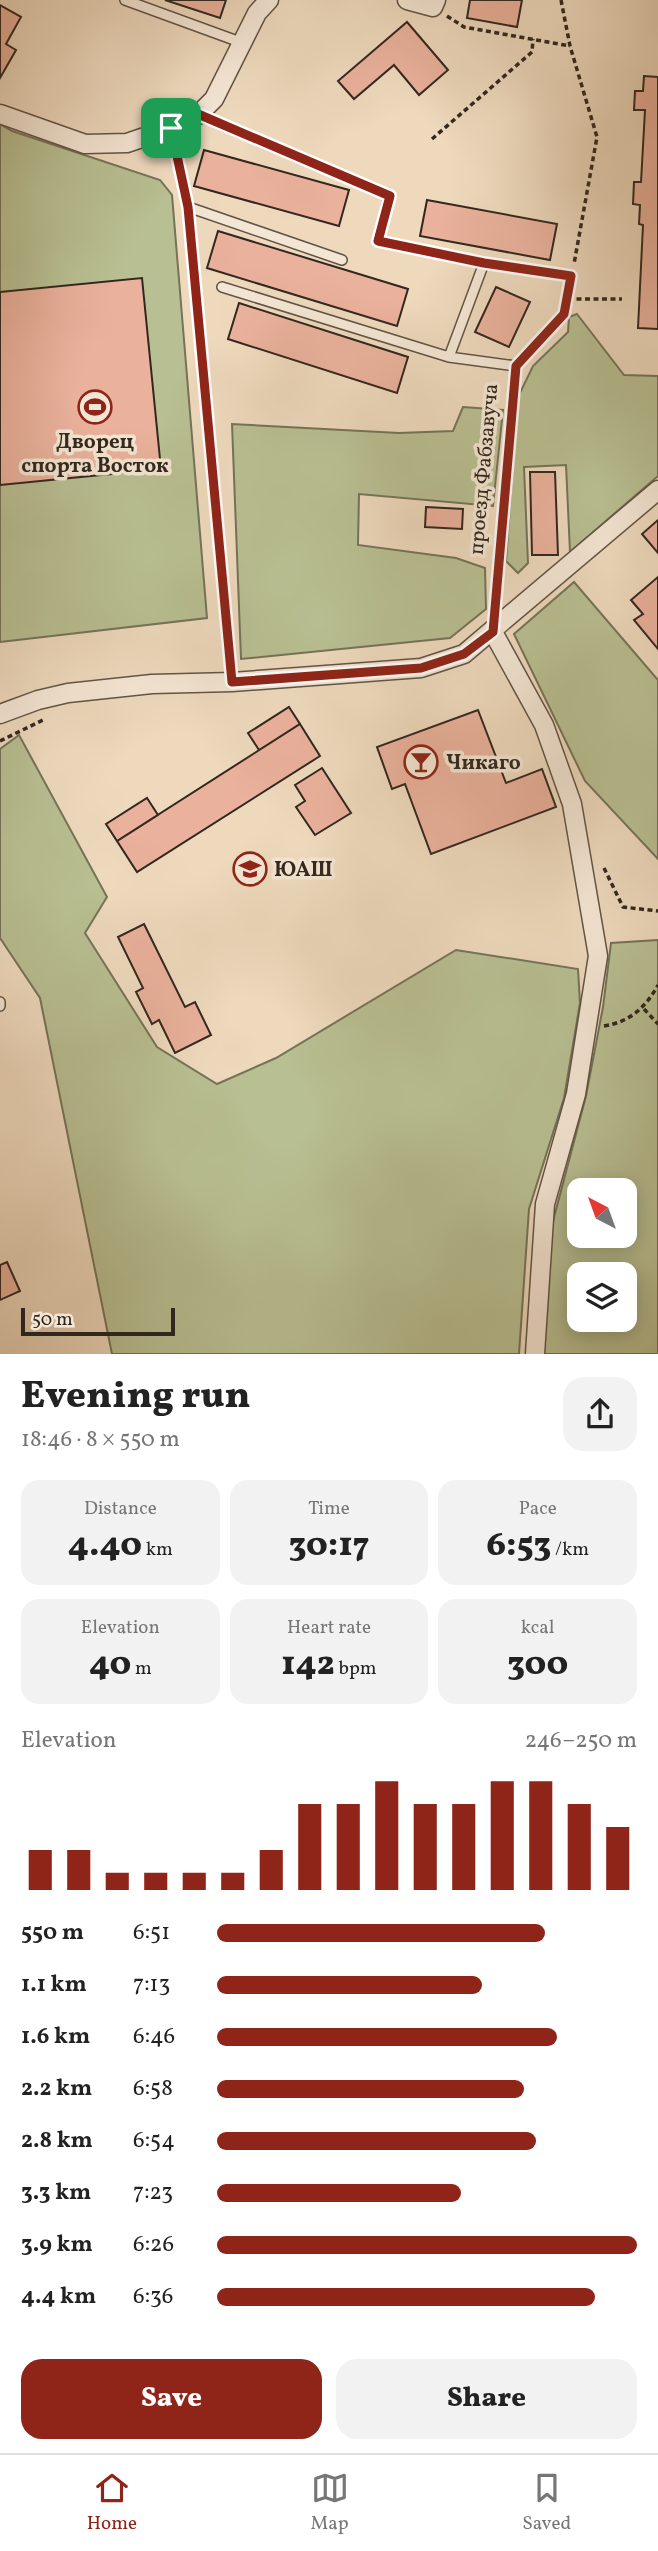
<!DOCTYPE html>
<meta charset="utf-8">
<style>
:root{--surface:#fff;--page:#f2f2f2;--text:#222;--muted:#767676;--line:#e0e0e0;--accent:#8f2418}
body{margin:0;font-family:Vollkorn,serif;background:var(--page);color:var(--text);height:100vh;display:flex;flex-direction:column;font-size:26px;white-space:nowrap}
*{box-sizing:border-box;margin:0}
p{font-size:23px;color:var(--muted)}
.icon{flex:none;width:38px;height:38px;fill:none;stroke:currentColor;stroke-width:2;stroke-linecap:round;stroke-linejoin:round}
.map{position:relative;height:1354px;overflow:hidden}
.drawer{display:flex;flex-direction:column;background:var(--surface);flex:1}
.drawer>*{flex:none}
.needle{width:46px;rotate:319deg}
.tools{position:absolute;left:567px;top:1178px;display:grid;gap:14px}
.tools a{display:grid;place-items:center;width:70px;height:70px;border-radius:14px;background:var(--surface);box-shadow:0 4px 18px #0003;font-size:35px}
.scale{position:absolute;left:21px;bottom:18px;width:154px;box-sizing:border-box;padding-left:7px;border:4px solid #32271e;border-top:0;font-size:19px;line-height:24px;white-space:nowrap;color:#32271e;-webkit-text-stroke:5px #f4e6d4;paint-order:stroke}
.pin{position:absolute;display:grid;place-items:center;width:60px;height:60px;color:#fff;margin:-30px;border-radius:14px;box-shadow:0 4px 10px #0006}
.round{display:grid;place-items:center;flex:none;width:74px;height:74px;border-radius:21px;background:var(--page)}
.head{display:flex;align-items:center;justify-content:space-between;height:119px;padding:0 21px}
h1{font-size:38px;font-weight:800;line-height:52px}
.figures{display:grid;grid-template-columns:repeat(3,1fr);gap:10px;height:119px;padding:7px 21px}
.figures div{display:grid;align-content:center;border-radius:18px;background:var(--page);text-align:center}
.figures b{font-size:35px;font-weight:800}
.figures small{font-size:19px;font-weight:400}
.figures p{font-size:19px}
.chart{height:196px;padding:14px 21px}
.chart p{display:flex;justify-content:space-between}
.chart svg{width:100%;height:126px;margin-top:7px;stroke:var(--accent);stroke-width:6}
.button{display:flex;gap:14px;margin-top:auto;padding:14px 21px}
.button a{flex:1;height:80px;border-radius:21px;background:var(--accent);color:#fff;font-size:28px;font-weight:800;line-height:80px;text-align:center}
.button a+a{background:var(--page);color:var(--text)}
ul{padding:0 21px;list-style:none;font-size:23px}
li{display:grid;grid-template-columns:112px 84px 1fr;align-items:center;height:52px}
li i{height:18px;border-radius:9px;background:var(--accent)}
.dock{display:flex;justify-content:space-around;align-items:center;height:98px;border-top:2px solid var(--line);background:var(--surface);font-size:19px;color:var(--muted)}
.dock a{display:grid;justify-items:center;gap:4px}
.dock .selected{color:var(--accent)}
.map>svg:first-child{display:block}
</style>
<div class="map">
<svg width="658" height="1354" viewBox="0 0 658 1354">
<rect width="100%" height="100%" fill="#eed9bd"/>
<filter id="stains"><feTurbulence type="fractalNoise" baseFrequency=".00286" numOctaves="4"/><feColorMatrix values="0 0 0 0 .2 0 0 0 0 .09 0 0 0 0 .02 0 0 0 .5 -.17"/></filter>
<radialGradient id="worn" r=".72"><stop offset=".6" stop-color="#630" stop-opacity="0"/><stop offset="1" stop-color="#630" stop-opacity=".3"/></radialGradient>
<path fill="#b8bf92" stroke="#757358" stroke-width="2" fill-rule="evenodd" d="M0 124 12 131 160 180 172 195 207 618 0 642Z
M577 314 624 375 658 376V476L570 552 566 465 524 467 528 563 518 573 506 561 518 397 533 366 568 332 569 317Z
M463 407 503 410 493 506 359 494 358 545 456 558 485 568 486 609 450 638 241 659 232 424 399 433 453 431Z
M574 582 658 680V859L585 781 514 634Z
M19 735 107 897 85 933 157 1047 217 1084 276 1058 456 950 578 969 580 1003 564 1098 529 1209 519 1354H112L40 998 0 938V749Z
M658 940V1354H543L552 1225 586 1096 603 1007 611 943ZM579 1190H625V1236H579ZM579 1274H625V1320H579Z"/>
<path fill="#eab19c" stroke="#32271e" stroke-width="2" d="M165 0H226L220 18Z
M470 0H522L517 27 467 18Z
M0 5 21 17 6 44 16 50 0 78Z
M407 22 448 70 419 95 394 65 354 99 338 81Z
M644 76 658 77V329L638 328 643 225 639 224 640 205 633 204 634 182H641L645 110H634L635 91H643Z
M204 150 349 190 339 226 194 186Z
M427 200 557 224 550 260 420 236Z
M218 231 408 289 397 326 207 268Z
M142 278 161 469 0 485V292Z
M496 287 530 302 509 347 475 332Z
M239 303 408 357 397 393 228 339Z
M530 472H555L558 555H532Z
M426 507 463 509 462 529 425 527Z
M658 520V553L642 534Z
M658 577V649L634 620 643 614 631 600Z
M289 707 300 724 259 750 248 733Z
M478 710 506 783 542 769 556 807 431 854 405 784 392 789 377 747Z
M300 724 320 756 137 872 117 841Z
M322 768 351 813 315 835 296 807 305 801 295 785Z
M147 798 158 815 117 841 106 824Z
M144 924 185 1007 195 1002 211 1035 175 1053 159 1020 152 1024 136 992 143 988 118 937Z
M7 1262 20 1291 0 1300V1265Z"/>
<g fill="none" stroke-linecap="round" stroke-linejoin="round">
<defs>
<path id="service" d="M125 0 240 42
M198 115 389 196 378 241 484 263
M171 128 188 207 232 682
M188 207 342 260
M222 287 449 357 516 366
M449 357 484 263 571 276
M0 1002V1006"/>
<path id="minor" d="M407 0 433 7 436 0
M0 114 85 144 127 143 171 128 198 115 214 99 257 13 269 0
M493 632 544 725 572 804 598 956 576 1094 545 1204 535 1354
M0 714 38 700 68 693 152 684 232 682 421 668 464 654 658 490"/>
</defs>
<use href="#service" stroke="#615446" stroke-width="12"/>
<use href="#minor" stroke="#615446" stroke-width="21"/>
<path stroke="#32271e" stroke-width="3.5" stroke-dasharray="5 3.5" stroke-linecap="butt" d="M561 0 570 46 597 137 574 264
M447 16 464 27 570 46
M432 139 532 52 533 39
M568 299H622
M525 356 564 314 570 289
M495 604 515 378
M0 741 45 719
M604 868 623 907 658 911
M644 1009 658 1024
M604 1026C630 1022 646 1007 658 985"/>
<use href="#service" stroke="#f4e6d4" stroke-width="9"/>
<use href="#minor" stroke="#f4e6d4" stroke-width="18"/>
</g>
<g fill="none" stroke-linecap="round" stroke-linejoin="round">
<defs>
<path id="route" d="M198 114 390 196 378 241 484 263 571 276 564 314 516 366 493 632 464 654 421 668 232 682 188 207 171 128Z"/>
</defs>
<use href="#route" stroke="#fff" stroke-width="14"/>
<use href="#route" stroke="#8f2418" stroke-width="9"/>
</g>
<defs>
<symbol id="stadium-ring" viewBox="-11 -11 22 22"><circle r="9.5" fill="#f4e6d4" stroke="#8f2418" stroke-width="1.5"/><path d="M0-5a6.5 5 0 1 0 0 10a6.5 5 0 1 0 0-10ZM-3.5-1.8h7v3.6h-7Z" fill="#8f2418"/></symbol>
<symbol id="bar-ring" viewBox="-11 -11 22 22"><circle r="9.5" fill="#f4e6d4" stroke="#8f2418" stroke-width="1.5"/><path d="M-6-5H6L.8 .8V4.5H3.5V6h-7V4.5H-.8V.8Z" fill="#8f2418"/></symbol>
<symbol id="university-ring" viewBox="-11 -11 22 22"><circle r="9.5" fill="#f4e6d4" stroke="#8f2418" stroke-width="1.5"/><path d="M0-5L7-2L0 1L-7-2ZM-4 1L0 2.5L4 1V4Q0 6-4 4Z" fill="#8f2418"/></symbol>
</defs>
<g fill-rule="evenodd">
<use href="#stadium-ring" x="76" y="388" width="38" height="38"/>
<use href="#bar-ring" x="402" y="743" width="38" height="38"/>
<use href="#university-ring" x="231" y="850" width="38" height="38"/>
</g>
<g text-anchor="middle" stroke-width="7" stroke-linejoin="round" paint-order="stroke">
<g font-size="21" font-weight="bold" fill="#32271e" stroke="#f4e6d4" text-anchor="start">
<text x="95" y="448" text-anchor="middle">Дворец<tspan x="95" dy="24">спорта Восток</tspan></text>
<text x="446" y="769">Чикаго</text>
<text x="274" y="876">ЮАШ</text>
</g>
<g font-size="21" fill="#32271e" stroke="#f4e6d4">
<text transform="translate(483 469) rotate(-85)" y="7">проезд Фабзавуча</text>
</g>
</g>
<rect width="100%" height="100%" filter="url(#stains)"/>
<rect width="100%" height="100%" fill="url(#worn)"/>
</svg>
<div class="tools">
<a><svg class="needle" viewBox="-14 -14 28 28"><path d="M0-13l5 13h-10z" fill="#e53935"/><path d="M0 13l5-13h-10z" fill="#767676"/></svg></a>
<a><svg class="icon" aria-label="layers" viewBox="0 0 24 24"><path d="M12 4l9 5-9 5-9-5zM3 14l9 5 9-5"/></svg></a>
</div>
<div class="scale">50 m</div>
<div class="pin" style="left:171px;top:128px;background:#1e9e55"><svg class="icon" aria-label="arrive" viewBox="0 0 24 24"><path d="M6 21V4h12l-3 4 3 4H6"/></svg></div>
</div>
<section class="drawer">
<div class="head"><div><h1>Evening run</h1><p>18:46 · 8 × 550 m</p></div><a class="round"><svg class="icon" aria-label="share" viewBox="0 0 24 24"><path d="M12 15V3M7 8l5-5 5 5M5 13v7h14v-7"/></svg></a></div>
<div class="figures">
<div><p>Distance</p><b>4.40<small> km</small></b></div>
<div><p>Time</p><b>30:17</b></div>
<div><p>Pace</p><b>6:53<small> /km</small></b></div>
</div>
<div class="figures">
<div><p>Elevation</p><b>40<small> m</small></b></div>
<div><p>Heart rate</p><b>142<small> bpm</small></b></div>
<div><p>kcal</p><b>300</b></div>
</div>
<div class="chart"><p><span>Elevation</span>246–250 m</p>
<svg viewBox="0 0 160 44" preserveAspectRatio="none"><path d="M5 44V30M15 44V30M25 44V38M35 44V38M45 44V38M55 44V38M65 44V30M75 44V14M85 44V14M95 44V6M105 44V14M115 44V14M125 44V6M135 44V6M145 44V14M155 44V22"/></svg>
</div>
<ul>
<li><b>550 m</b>6:51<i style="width:78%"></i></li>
<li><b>1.1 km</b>7:13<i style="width:63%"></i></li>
<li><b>1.6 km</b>6:46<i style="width:81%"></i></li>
<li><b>2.2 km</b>6:58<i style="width:73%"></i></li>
<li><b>2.8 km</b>6:54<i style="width:76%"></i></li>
<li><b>3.3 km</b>7:23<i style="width:58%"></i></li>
<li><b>3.9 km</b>6:26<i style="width:100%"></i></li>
<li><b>4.4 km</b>6:36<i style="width:90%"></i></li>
</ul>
<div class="button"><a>Save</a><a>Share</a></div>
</section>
<nav class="dock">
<a class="selected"><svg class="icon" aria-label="home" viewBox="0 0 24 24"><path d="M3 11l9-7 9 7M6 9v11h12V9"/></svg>Home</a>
<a><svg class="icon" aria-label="map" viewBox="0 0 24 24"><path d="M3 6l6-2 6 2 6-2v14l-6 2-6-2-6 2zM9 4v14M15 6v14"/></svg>Map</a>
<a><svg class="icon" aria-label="saved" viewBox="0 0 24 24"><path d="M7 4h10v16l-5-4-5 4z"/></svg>Saved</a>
</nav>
